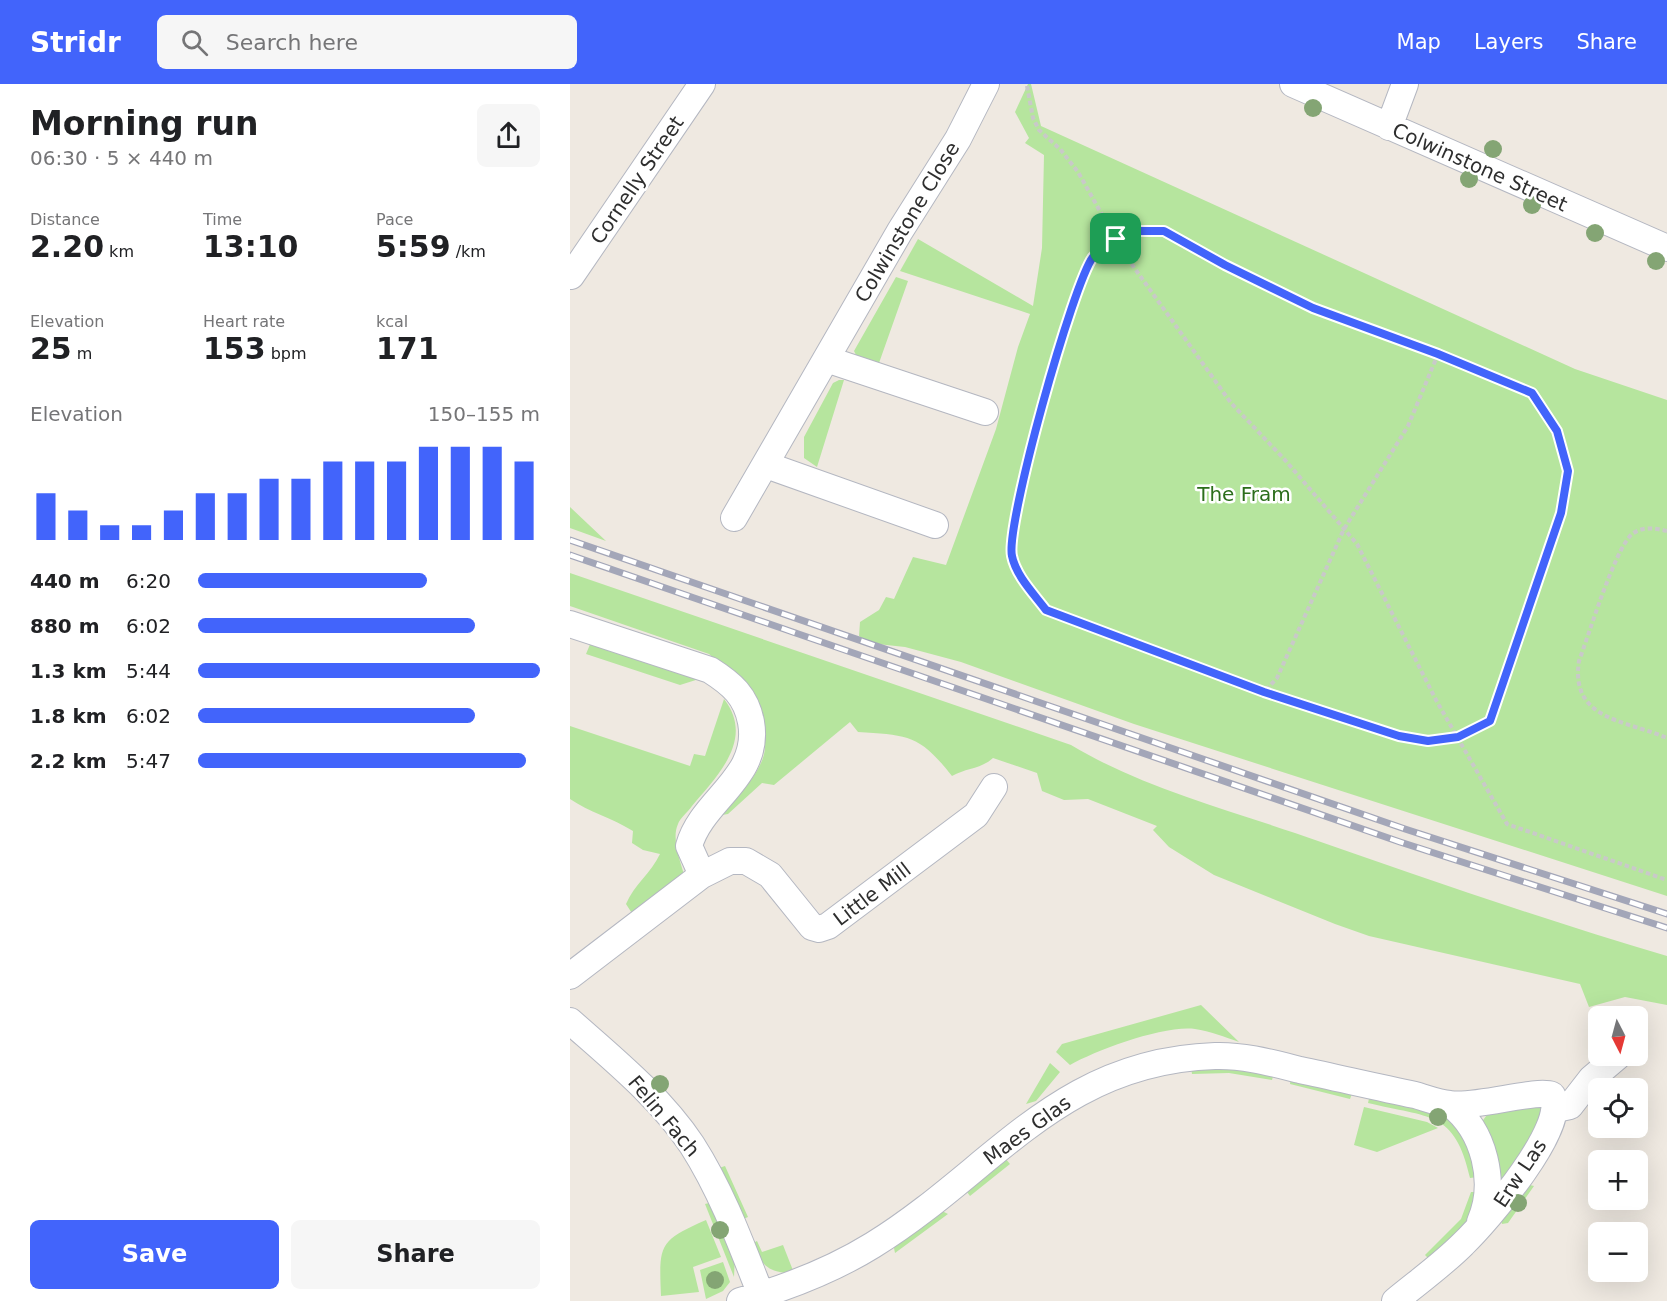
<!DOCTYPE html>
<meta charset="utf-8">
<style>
:root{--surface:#fff;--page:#f6f6f6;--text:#202124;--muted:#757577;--accent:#4264fb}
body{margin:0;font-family:"DejaVu Sans",sans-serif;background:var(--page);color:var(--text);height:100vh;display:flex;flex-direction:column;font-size:22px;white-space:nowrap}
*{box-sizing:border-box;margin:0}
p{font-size:20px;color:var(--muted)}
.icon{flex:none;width:33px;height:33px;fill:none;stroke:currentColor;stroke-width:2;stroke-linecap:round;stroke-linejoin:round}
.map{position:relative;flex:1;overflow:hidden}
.sheet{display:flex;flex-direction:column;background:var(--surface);width:570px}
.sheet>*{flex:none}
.needle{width:39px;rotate:174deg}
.tools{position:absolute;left:1018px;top:922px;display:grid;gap:12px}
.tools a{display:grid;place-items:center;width:60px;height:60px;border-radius:9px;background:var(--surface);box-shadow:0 6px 24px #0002;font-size:30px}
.pin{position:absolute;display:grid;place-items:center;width:51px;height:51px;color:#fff;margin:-26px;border-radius:12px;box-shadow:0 3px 9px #0006}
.round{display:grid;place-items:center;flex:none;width:63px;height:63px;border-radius:9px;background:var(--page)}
.overview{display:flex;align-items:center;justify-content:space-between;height:102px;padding:0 30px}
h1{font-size:33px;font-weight:700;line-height:45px}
.stats{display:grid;grid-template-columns:repeat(3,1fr);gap:9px;height:102px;padding:6px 30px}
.stats div{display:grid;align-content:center}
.stats b{font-size:30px;font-weight:700}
.stats small{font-size:16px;font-weight:400}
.stats p{font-size:16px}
.chart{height:168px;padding:12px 30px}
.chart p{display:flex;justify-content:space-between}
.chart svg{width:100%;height:108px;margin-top:6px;stroke:var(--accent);stroke-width:6}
.cta{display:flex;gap:12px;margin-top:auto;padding:12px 30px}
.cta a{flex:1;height:69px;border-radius:9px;background:var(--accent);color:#fff;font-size:24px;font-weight:700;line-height:69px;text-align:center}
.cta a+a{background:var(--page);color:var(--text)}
ul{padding:0 30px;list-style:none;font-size:20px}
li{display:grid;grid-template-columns:96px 72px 1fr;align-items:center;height:45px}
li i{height:15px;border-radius:8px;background:var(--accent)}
header{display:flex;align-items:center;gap:36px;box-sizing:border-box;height:84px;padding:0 30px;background:var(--accent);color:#fff}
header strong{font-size:28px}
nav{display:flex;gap:33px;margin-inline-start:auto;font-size:21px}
.search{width:420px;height:54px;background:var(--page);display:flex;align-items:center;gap:15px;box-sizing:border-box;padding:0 21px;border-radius:9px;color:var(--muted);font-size:22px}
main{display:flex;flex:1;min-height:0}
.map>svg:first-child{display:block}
</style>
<header>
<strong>Stridr</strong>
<div class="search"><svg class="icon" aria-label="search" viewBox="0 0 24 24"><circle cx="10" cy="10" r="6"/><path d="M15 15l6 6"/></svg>Search here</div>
<nav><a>Map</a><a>Layers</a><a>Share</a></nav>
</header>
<main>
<section class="sheet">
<div class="overview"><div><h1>Morning run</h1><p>06:30 · 5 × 440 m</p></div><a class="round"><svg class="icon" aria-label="share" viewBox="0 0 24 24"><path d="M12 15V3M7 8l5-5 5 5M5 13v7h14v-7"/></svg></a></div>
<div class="stats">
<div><p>Distance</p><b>2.20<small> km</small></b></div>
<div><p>Time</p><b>13:10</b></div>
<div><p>Pace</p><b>5:59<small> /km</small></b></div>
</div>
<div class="stats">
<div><p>Elevation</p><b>25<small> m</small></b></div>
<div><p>Heart rate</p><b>153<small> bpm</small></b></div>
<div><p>kcal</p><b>171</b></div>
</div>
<div class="chart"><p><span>Elevation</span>150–155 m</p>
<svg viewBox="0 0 160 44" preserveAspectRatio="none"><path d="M5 44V25M15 44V32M25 44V38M35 44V38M45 44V32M55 44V25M65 44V25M75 44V19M85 44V19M95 44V12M105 44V12M115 44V12M125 44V6M135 44V6M145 44V6M155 44V12"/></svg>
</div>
<ul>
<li><b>440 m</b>6:20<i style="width:67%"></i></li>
<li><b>880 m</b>6:02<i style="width:81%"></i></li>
<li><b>1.3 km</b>5:44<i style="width:100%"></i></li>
<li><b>1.8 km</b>6:02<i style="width:81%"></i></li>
<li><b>2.2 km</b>5:47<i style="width:96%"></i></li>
</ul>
<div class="cta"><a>Save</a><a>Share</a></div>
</section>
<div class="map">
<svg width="1097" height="1217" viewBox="0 0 1097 1217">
<rect width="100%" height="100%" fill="#efe9e1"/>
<path fill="#b6e59e" d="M458 0H461L471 42 1005 285 1097 316V812L564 640 391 578 335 563 298 559 289 552 290 538 309 526 316 513 324 515 343 473 376 481 426 345 448 263 460 230 330 187 348 155 463 222 472 164 474 71 455 59 459 54 445 28Z
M326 193 338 197 309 279 286 271 284 267Z
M269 296H274L247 383 234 374V353L263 299Z
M0 423 36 457 0 444Z
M0 489 501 661C569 702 649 723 725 749 848 792 972 835 1097 872V921L1055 913 1019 923 1010 900 799 852 765 840 644 791 599 763 583 746 587 742 518 715 494 716 472 707 467 689 423 674C411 685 396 684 382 692 350 651 338 651 288 648L280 638 204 701 192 699 158 730 152 731C166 712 193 689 195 664 197 641 161 598 148 578L139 570 0 522Z
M21 558 129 595 110 601 16 570Z
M154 615C185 655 148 691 122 722 118 728 110 734 108 740 101 755 111 779 115 794L65 834 56 820C64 801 81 789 90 770L73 766 62 759 63 747C42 734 19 728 0 715V642L120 682 124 670 135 672Z
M631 921 669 958C655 953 640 947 625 945 594 941 527 966 500 981L486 968 492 960Z
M480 979 490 988 466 1017 456 1020Z
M639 981 704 989 702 996 659 989 622 990 621 983Z
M721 993 783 1007 780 1015 720 1000Z
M800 1010C825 1017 880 1024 894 1048 901 1061 903 1079 908 1093L900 1094C885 1026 859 1034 798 1019Z
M973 1020 965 1048 929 1104 911 1039 919 1028Z
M794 1023 857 1038 868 1044 807 1068 784 1061Z
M435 1074 440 1080 400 1112 397 1108 398 1103Z
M155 1082 178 1133 171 1136 149 1084Z
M960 1101 964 1102 938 1139 932 1140 931 1136 954 1103Z
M901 1108H908L897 1140 860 1176 855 1171 891 1135Z
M139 1119 143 1120 165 1172 164 1193 135 1120Z
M370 1126 378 1130 325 1169 324 1164 326 1158Z
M136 1136 151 1173 123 1183 129 1208 91 1212C89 1161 88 1157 136 1136Z
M187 1157 192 1168 213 1161 224 1189C200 1190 191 1181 181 1160Z
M153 1178 160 1198 153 1207 136 1215 130 1186Z"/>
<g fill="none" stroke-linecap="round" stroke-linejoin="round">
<defs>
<path id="minor" d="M723 0 1097 164
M819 43 835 0
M1 192 132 0
M256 275 415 328
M196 381 365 441
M164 434 330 147 388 55 416 0
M0 540 140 586C162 600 176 612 181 638 191 694 132 715 119 762L132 791
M0 892 132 791 160 777H176L200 791 242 843 249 845 258 842 406 731 424 703
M0 937C43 975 90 1013 122 1061 152 1108 171 1160 191 1211
M880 1020C915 1047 927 1099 910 1138
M986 1025 1000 1022 1021 995 1048 972
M170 1217C216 1204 261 1187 303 1161 423 1087 488 977 645 972 673 971 702 979 730 986 768 994 806 1003 845 1011 856 1014 868 1019 880 1020 907 1024 966 1005 982 1011 1000 1041 916 1138 893 1160 872 1181 848 1198 825 1217"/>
</defs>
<use href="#minor" stroke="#b4b7c1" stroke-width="28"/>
<path stroke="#c9c9c9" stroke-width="4" stroke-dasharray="4.5 3" stroke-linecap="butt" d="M457 2 463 34 469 46 490 65 508 88 553 168 661 319 715 376 787 460 866 616 937 740 1097 796
M1097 447C1085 444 1071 442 1061 451 1044 468 1019 550 1009 577 1000 636 1055 636 1097 654
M694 608 829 652 858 657 888 653 920 637 991 429 998 387 987 347 962 309 868 270 743 224 655 181 594 147H565L546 155 523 173 507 205 449 409 441 471 454 496 476 526 694 608 707 594 774 445 838 342 868 270"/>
<use href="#minor" stroke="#fff" stroke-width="26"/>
<defs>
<path id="rail" d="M0 456 835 745 1097 830
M0 471 830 758 1097 844"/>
</defs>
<use href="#rail" stroke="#a3a6b8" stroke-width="7"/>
<use href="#rail" stroke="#fff" stroke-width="4.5" stroke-dasharray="14" stroke-linecap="butt"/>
</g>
<g fill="#84a574">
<circle cx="743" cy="24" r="9"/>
<circle cx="923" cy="65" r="9"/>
<circle cx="899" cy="95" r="9"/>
<circle cx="962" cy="121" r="9"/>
<circle cx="1025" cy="149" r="9"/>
<circle cx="1086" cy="177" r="9"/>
<circle cx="90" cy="1000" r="9"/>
<circle cx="868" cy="1033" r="9"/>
<circle cx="948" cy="1119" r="9"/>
<circle cx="150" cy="1146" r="9"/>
<circle cx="145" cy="1196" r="9"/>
</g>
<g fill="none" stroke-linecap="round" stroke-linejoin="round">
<defs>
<path id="route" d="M565 147H594L655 181 743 224 868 270 962 309 987 347 998 387 991 429 920 637 888 653 858 657 829 652 694 608 476 526C464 510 446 492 442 472 435 442 503 199 523 173 533 161 551 153 565 147Z"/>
</defs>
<use href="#route" stroke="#fff" stroke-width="12"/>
<use href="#route" stroke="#4264fb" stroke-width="8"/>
</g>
<g text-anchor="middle" stroke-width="5" stroke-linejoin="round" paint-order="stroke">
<g font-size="20" fill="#2e2e2e" stroke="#fff">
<text transform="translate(910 83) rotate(24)" y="7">Colwinstone Street</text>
<text transform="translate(67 96) rotate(-56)" y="7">Cornelly Street</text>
<text transform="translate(337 138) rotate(-59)" y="7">Colwinstone Close</text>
<text transform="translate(302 810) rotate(-37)" y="7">Little Mill</text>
<text transform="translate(94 1032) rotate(50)" y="7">Felin Fach</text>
<text transform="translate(457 1046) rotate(-36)" y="7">Maes Glas</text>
<text transform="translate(950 1089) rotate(-56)" y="7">Erw Las</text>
</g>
<g font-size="20" fill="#2c6e1b" stroke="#fff">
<text x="674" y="417">The Fram</text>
</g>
</g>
</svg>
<div class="tools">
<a><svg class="needle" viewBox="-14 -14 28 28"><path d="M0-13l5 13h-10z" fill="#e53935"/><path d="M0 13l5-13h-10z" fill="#757577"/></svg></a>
<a><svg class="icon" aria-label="locate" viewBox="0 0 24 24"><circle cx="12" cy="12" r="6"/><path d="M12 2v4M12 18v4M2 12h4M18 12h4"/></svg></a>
<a>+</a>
<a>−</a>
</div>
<div class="pin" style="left:546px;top:155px;background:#1e9e55"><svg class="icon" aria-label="arrive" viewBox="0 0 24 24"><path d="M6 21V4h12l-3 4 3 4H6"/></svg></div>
</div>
</main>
